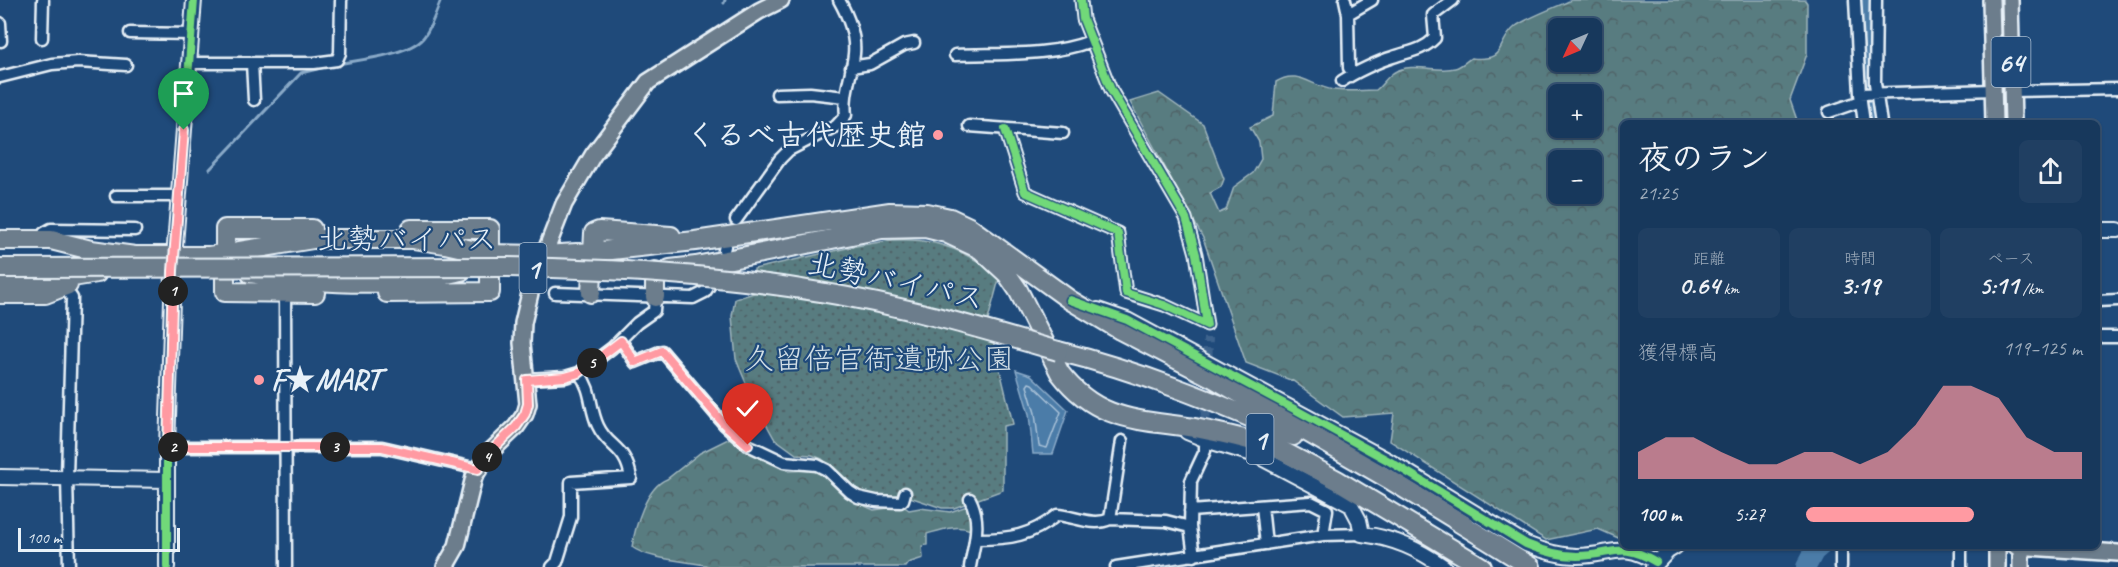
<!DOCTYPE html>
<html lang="ja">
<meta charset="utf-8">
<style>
:root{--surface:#17385c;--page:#203f62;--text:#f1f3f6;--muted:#9eacbb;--line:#365272;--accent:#ff9aa2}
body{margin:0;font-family:Caveat,"Klee One",sans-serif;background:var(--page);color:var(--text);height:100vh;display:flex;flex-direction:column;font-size:22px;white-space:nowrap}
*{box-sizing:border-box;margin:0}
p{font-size:20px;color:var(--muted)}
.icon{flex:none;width:33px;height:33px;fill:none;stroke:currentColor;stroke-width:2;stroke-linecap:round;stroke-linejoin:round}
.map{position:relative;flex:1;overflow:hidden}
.drawer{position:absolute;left:1620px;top:120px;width:480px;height:429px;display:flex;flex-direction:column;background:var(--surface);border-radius:9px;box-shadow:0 2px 4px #0004,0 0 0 2px var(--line)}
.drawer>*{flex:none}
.needle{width:39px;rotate:226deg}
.buttons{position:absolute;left:1548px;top:18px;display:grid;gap:12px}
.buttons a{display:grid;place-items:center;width:54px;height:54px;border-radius:9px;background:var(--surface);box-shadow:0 2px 4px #0004,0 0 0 2px var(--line);font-size:30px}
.scale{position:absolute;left:18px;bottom:15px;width:162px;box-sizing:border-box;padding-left:6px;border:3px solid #e8f1f8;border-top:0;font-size:16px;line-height:21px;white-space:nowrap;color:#e8f1f8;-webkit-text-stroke:4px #1f4a7a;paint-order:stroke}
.pin{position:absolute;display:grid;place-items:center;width:51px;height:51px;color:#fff;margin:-62px -26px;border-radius:50% 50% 50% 0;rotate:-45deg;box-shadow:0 0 6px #0007}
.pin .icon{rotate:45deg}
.km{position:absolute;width:30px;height:30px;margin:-15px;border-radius:50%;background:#222;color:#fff;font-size:16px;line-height:30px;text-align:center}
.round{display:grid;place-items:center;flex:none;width:63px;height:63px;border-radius:9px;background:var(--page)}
.head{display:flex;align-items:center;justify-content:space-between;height:102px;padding:0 18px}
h1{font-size:33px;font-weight:700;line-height:45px}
.figures{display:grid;grid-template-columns:repeat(3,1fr);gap:9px;height:102px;padding:6px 18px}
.figures div{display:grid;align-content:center;border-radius:9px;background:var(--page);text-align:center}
.figures b{font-size:26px;font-weight:700}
.figures small{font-size:16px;font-weight:400}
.figures p{font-size:16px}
.chart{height:168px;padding:12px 18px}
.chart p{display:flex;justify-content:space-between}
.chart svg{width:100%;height:108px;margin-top:6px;fill:var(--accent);opacity:.7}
ul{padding:0 18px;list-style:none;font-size:20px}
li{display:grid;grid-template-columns:96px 72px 1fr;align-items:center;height:45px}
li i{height:15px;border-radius:8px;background:var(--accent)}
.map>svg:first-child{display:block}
</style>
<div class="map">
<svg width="2118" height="567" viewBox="0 0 2118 567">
<defs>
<pattern id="forest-crowns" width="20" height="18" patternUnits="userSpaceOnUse" patternTransform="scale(1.5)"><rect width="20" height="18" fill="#587b80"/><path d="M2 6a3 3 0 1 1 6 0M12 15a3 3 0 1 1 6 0" fill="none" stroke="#506468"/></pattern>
<pattern id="park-dots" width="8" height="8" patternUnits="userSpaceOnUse" patternTransform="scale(1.5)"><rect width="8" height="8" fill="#587b80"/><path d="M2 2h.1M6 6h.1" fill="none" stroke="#506468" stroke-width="1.8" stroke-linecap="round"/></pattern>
</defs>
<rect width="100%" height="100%" fill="#1f4a7a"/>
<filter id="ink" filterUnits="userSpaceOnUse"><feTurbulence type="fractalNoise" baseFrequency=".0167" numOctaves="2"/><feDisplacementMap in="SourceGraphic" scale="12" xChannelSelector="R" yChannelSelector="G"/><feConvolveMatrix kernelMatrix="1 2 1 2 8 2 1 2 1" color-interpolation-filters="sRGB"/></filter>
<g filter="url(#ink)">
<path fill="url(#forest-crowns)" stroke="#a0b6bc" stroke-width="1.5" fill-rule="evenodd" d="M1572 0H1805L1807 3V54L1790 100 1798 123H1623V540L1598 529 1546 540 1390 441 1394 413 1343 417 1293 381 1246 363 1203 238 1130 102 1159 93 1203 124 1224 179 1221 187 1210 193 1219 213 1226 210 1234 187 1253 173 1261 159 1259 142 1250 127 1273 116 1276 82C1298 68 1311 87 1334 90 1347 92 1363 90 1376 90 1382 85 1387 77 1393 73 1412 61 1437 73 1455 68 1462 66 1466 61 1471 58 1508 62 1495 43 1516 26 1527 18 1558 6 1572 0ZM1592 28V62H1558V28ZM1592 94V128H1558V94ZM1558 160H1592V194H1558Z
M732 437 760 457 789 471 811 470 827 476 856 501 867 507 874 510 903 506 909 510 920 508 950 512 970 505 971 530C957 524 941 530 927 534V545L922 546 923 558 908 563 905 567H710L705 565C686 561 647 559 632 547 635 527 646 487 667 479L700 453Z"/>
<path fill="url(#park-dots)" stroke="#a0b6bc" stroke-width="1.5" d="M893 240C923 238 947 244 972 258 983 264 992 269 999 279L988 320 1013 424 1003 426V490L954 508H942L907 496 883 498 854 491 822 459 812 455 796 454 774 438 754 402 740 369 736 359 732 316 735 299 754 293V269L856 246Z"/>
<path fill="#4b7ba8" stroke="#8aaac8" stroke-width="1.5" d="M1016 370 1031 375 1068 410 1053 454H1033L1029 414Z"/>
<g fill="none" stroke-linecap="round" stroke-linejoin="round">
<path stroke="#a9c2d8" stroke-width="1.5" d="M1029 383 1032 384 1061 412 1047 448 1039 446 1035 413 1027 386Z"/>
<path stroke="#8aaac8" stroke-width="3" d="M724 3 725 0
M337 64C359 60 408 55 423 38 431 29 436 12 441 0
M210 169 301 73 325 67"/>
<path stroke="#4b7ba8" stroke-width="20" d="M1865 0 1869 99 1873 123
M1806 567 1814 552 1821 546"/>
<path stroke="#3d638d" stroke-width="10" stroke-dasharray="10 5" stroke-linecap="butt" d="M1205 433 1208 338"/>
<defs>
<path id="street" d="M1345 0 1348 14 1372 0
M1855 0 1860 94 1864 123
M1876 0 1875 83 1881 123
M1348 14 1349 68 1353 73
M0 23 1 41
M130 33 192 34
M42 38 43 0
M955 55C1000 53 1049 57 1091 41
M190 63H314L337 60 340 53 341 0
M252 63 254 100
M851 67 870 64 904 45 914 43
M0 77 52 64 78 62 126 65
M1342 81C1354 73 1379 61 1393 57 1410 51 1422 51 1435 38L1433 15 1453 0
M2012 91 2118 89
M777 94 810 93 845 97
M1860 94 1994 90
M1829 112 1861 101
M969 126 1063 133
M1005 129 1025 192 1118 233 1126 293 1164 305 1207 325 1196 254 1186 218 1111 90 1083 19 1081 0
M116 196H179
M736 220 780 159 789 150 836 126 846 115C843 93 852 75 854 54 856 35 848 16 839 0
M44 233 51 229 135 230
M724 250 725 246
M65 288 72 298 67 477 69 567
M285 292 286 567
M555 293 693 298 705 292 717 274
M2097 301 2118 300
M2097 337H2118
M621 341 635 362 662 351 724 424 748 445 784 462 817 465 827 470 850 492 858 497 876 501 900 502 903 500 905 493
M527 379 565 377 579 373 612 348 637 323 654 311 655 297
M1122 441 1110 519 1166 521 1190 527
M167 447H382L478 469
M1262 506 1266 544
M1190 511 1311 502 1327 510 1323 535
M977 539C1010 539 1031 536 1057 515 1074 516 1093 527 1110 519
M1841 546V567
M1194 556 1190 527 1191 481 1205 451V446
M552 567 557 562 571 517V482L631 478C626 446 608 448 598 426 589 407 593 391 579 373
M970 567C974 543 982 523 970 499
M1116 567 1323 535 1362 534
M1961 567V546"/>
<path id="secondary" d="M2097 230H2118
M1098 310 1127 320 1389 461 1526 544C1543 551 1559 556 1577 556 1613 556 1620 540 1656 562
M1187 432 1209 441 1256 455 1351 505 1359 520 1362 534C1394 538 1418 549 1444 567
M0 477 167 480
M167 567V447L173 271 194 0
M1653 567 1668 551 1676 546"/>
<path id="primary" d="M1991 0 1994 123
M2010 0 2013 123
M1997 546V567
M2016 546 2118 553
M445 567 457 546 474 477 489 453 516 427 525 414 528 404 522 343 523 323 531 289 564 204 593 155 648 82 759 11 781 0
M2021 567V546"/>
<path id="highway" d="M411 229H490V254
M0 240H51L91 250 135 256H209L313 239H413L445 244 490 254 544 255 593 252 695 241 890 212 927 213 950 218 969 227 1070 300 1120 330 1213 378 1392 481 1466 526
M593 252 594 233 599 231 671 236
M225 254V229H312
M670 269 696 266 882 229 925 228 946 233 980 249 1007 274 1018 290 1060 373C1099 424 1143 419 1200 429 1227 434 1253 441 1280 449
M225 271V292L315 293
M655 271V297
M250 273C303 281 366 287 420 279 434 277 447 274 461 271
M0 282 49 281 97 273
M387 293 490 292V265
M591 293 592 271
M0 294H45L68 285
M1058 351C1139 371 1216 402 1293 436
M1271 445 1337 480 1482 567
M1455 520 1531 567"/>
</defs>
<use href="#street" stroke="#e8f1f8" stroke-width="15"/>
<use href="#secondary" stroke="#e8f1f8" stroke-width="18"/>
<use href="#primary" stroke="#e8f1f8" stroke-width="20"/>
<use href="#highway" stroke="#e8f1f8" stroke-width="22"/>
<use href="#street" stroke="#1f4a7a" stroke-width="10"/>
<use href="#secondary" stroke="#1f4a7a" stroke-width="14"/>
<use href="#primary" stroke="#6c7d8c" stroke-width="15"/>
<use href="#highway" stroke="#6c7d8c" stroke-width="18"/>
<defs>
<path id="highway-bridge" d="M0 268 508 267C613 269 717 274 820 292 901 305 979 328 1058 351"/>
</defs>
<use href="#highway-bridge" stroke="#e8f1f8" stroke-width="22" stroke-linecap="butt"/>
<use href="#highway-bridge" stroke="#6c7d8c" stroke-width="18"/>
<defs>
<path id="cycleway" d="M1005 129 1025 192 1118 233 1126 293 1164 305 1207 325 1196 254 1186 218 1111 90 1083 19 1081 0
M1070 300 1127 320 1296 410 1389 461 1526 544C1543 551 1559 556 1577 556 1613 556 1620 540 1656 562
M167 567V447L173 271 194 0"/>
</defs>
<use href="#cycleway" stroke="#1f4a7a" stroke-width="11"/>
<use href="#cycleway" stroke="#71d979" stroke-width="8"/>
</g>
</g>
<g fill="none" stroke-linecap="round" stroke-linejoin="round" filter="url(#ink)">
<defs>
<path id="route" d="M184 130 173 271 168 447H382L478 469 489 453 516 427 525 414 528 404 527 380 565 377 579 373 621 341 635 362 662 351 724 424 748 445"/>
</defs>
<use href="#route" stroke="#fff" stroke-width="12"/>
<use href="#route" stroke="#ff9aa2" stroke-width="8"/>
</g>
<g fill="#ff9aa2" stroke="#1f4a7a" stroke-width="2">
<circle cx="938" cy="135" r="6"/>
<circle cx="259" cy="380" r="6"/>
</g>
<g text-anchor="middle" stroke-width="4.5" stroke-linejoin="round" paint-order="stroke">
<g fill="#1f4a7a" stroke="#acbfd2" stroke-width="1.5">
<rect x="1991.5" y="37" width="39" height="50" rx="4.5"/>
<rect x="519.5" y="243" width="27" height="50" rx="4.5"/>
<rect x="1246.5" y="414" width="27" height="50" rx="4.5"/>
</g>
<g font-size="28" font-weight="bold" fill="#e8f1f8">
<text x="2011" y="72">64</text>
<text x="533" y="278">1</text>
<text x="1260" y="449">1</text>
</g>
<g font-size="30" font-weight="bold" fill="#e8f1f8" stroke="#1f4a7a" text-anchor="end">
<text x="926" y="145">くるべ古代歴史館</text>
<text x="271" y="390" text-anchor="start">F★MART</text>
</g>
<g font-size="30" fill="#e8f1f8" stroke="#1f4a7a">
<text x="407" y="249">北勢バイパス</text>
<text transform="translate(896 281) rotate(12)" y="10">北勢バイパス</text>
</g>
<g font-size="30" fill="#d2dfe6" stroke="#1f4a7a">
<text x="879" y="369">久留倍官衙遺跡公園</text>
</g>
</g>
</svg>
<div class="buttons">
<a><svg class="needle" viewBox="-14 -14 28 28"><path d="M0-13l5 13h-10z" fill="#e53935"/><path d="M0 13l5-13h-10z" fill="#9eacbb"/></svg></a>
<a>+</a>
<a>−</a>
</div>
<div class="scale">100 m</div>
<div class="pin" style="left:184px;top:130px;background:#1e9e55"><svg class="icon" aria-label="arrive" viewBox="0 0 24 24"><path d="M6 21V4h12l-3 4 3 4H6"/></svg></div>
<div class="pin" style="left:748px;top:445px;background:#d93025"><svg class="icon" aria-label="check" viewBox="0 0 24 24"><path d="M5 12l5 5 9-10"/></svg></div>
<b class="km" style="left:173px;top:291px">1</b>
<b class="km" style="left:173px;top:447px">2</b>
<b class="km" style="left:335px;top:447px">3</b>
<b class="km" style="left:487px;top:457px">4</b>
<b class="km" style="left:592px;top:363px">5</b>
<section class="drawer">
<div class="head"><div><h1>夜のラン</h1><p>21:25</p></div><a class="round"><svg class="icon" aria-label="share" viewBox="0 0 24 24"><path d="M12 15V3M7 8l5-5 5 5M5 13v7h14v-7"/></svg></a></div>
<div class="figures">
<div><p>距離</p><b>0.64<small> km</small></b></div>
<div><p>時間</p><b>3:19</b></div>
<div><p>ペース</p><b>5:11<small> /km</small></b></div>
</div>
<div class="chart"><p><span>獲得標高</span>119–125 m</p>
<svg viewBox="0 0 160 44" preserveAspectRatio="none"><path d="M0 44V33L10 27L20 27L30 33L40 38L50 38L60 33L70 33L80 38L90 33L100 22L110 6L120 6L130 11L140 27L150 33L160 33V44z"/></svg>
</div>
<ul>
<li><b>100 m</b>5:27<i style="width:61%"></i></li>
</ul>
</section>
</div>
